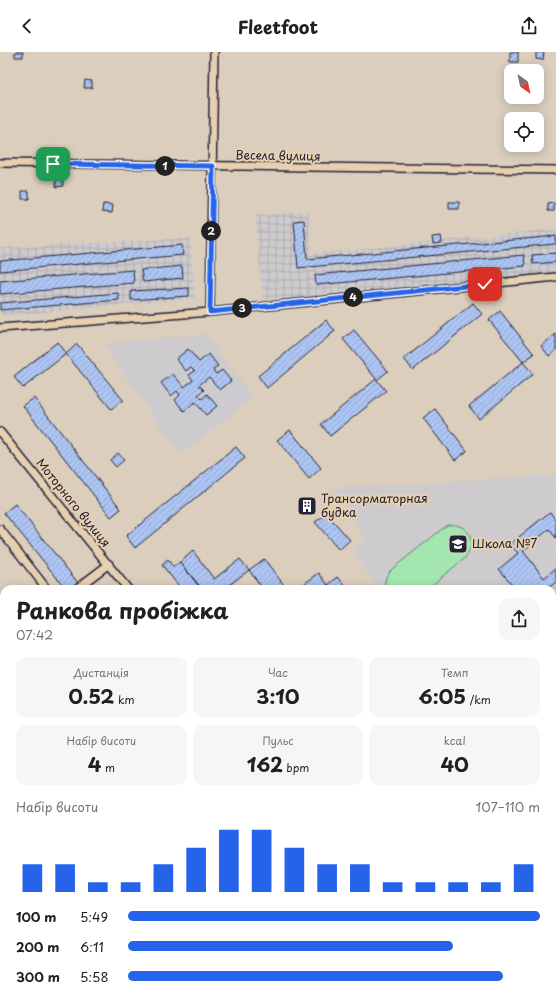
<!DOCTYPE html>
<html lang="uk">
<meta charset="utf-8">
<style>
:root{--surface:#fff;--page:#f6f6f6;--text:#202124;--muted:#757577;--accent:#2563eb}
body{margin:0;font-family:"Playpen Sans",sans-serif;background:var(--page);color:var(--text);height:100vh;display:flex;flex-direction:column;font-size:15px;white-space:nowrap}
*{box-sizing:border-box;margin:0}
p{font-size:13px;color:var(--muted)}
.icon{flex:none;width:22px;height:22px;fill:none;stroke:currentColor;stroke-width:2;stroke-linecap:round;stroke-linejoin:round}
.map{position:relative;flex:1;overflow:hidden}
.sheet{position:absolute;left:0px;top:533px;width:556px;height:414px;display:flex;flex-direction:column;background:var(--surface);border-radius:12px 12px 0 0;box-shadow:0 2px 10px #0003}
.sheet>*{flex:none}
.needle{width:26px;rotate:147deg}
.tools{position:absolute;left:504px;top:12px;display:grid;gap:8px}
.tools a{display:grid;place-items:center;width:40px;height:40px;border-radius:8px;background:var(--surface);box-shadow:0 2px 10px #0003;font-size:20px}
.pin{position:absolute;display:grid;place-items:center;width:34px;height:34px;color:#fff;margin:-17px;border-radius:8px;box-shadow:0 2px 6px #0006}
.km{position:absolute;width:20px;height:20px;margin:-10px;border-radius:50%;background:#222;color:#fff;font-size:11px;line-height:20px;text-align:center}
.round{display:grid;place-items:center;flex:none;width:42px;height:42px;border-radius:12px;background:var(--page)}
.overview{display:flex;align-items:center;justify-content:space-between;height:68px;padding:0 16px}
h1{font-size:22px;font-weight:700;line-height:30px}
.figures{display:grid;grid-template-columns:repeat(3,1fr);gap:6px;height:68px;padding:4px 16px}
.figures div{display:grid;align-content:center;border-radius:10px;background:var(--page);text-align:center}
.figures b{font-size:20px;font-weight:700}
.figures small{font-size:11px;font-weight:400}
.figures p{font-size:11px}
.chart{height:112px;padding:8px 16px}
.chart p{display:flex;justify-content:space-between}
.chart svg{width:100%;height:72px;margin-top:4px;stroke:var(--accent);stroke-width:6}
ul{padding:0 16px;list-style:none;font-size:13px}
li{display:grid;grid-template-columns:64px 48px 1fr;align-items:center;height:30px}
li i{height:10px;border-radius:5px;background:var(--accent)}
header{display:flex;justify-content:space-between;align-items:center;height:52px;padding:0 16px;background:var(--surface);font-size:18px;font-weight:700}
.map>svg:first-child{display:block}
</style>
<header><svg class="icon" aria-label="back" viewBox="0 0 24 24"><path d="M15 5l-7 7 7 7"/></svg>Fleetfoot<svg class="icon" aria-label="share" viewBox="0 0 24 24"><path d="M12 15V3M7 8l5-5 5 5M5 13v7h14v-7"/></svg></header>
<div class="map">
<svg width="556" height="947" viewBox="0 0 556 947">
<defs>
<pattern id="industrial-grid" width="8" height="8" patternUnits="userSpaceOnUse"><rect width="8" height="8" fill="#cdcbcd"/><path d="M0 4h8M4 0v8" fill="none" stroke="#b0aeb1"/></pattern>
<pattern id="grass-dots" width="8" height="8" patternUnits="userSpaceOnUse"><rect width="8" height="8" fill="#a3e6b0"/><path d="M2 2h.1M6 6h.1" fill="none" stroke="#8cc598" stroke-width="1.8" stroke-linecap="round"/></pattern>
<pattern id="building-hatch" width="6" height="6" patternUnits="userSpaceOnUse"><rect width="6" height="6" fill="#adc5f3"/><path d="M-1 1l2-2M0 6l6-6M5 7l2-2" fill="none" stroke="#95a9d1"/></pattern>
</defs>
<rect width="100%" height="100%" fill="#dbcebd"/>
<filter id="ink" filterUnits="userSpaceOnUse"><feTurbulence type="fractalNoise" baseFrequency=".025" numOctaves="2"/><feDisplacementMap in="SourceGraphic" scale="8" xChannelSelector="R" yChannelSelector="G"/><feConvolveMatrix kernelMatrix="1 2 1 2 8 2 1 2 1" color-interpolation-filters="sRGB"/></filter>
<g filter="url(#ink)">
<path fill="#cdcbcd" d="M205 282 253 346 180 403 103 292Z
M556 423V561L552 564V537H380L365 518 352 496 366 488 332 436Z
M4 914V943H72L76 947H0V918Z"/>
<path fill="url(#industrial-grid)" d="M308 159 312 202 556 177V221L316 249 263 247 255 164Z
M190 186 195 246 0 264V196Z"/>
<path fill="url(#grass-dots)" stroke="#628476" d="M448 943H508L512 947H452Z"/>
<path fill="#a3e6b0" stroke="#628476" d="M447 473C469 470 478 490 465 506L427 537H385C384 528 386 523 392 517Z"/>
<path fill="url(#building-hatch)" stroke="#22223b" d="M15 0H23V5H15Z
M510 0H518V10H510Z
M536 0H544L543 8 536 7Z
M85 28 92 29V36H84Z
M56 128H63V134L56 135Z
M22 139H29V147H22Z
M449 150H459V157H449Z
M554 151V159H548V152Z
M103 152 113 153 112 161 102 160Z
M304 168 307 207 556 184V192L298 216 294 169Z
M441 184 442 191 433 192 432 185Z
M182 193 183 203 0 219V209Z
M556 201V210L533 212 532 203Z
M524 203 525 214 316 233 315 223Z
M182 214 183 226 143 230 141 218Z
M133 218 134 231 0 242V229Z
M189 236V244L131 248V239Z
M118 241 119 248 0 258V251Z
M473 251 482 262 413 318 404 307Z
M500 259 534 302 523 310 489 268Z
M326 268 335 279 267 336 258 324Z
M354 278 388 319 377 328 343 287Z
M556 282V299L549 304 541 294Z
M57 290 66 302 23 336 14 325Z
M77 292 123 348 111 357 66 302Z
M188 297 199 310 209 302 218 314 213 318 216 322 222 318 231 329 220 338 209 325 199 333 204 338 198 343 202 347 207 342 217 354 206 363 195 350 184 359 175 348 180 343 177 339 171 344 161 331 173 322 184 335 193 328 189 323 195 319 191 315 186 319 176 307Z
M523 310 533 322 479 367 469 354Z
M376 327 386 339 330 384 321 372Z
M34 346 121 457 111 465 23 354Z
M435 357 467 399 455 408 423 366Z
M290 378 321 416 309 427 277 388Z
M236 395 245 406 135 496 126 484Z
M118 401 124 408 116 415 110 408Z
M308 450 312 454 306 459 303 454Z
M15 452 79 532 73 537H66L4 461Z
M550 460 556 469V486L549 477 523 499 544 526 556 516V530L547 537H516L499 517 518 501 510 492Z
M327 462 350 488 339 498 315 470Z
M193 499 214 527 240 507 249 518 224 537H202L180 510Z
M264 507 287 537H263L249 518Z
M168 508 173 515 180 510 201 537H181L162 513Z
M319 521 328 533 323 537H297Z
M338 525 348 537H331L328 533Z
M552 628 556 633V655L552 650Z
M556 700V716L554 717 556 719V743L552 738V703Z
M0 722H4V785H0Z
M4 851V868L0 871V854Z
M18 943H57L59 945 56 947H21Z
M176 943H198L193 947H171Z
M221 943H236L238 947H223Z
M344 943H362L366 947H345L342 944Z"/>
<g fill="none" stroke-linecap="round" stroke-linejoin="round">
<defs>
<path id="minor" d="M0 111 556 118
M210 260 214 0
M0 276 210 260 556 225
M0 380 128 537
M0 477 47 537
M76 537 109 512
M0 571 4 568
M0 617H4
M552 621 556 626
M0 717 4 719
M552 895 556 891
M0 899 4 896
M390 943 393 947
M448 943 452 947
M521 943 524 947"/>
</defs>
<use href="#minor" stroke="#22223b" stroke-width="10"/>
<path stroke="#22223b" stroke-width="1.5" stroke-dasharray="4 3" stroke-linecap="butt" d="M141 947 145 943"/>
<use href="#minor" stroke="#e7d0af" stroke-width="7"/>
</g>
</g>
<g fill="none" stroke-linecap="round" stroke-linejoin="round" filter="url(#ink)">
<defs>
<path id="route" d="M53 112 213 114 210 260 485 232"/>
</defs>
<use href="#route" stroke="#fff" stroke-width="8"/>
<use href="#route" stroke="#2563eb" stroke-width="5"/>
</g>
<defs>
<symbol id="building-square" viewBox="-11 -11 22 22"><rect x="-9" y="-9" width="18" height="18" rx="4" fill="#22223b" stroke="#e7d0af"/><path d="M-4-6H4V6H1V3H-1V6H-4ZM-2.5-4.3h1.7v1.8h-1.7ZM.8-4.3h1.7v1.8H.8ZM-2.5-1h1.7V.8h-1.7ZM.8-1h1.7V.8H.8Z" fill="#fff"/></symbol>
<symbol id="school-square" viewBox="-11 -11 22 22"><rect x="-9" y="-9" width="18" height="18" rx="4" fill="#22223b" stroke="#e7d0af"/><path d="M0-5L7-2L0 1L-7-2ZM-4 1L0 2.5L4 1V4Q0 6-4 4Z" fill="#fff"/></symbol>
</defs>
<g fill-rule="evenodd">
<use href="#building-square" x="296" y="443" width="22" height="22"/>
<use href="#school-square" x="447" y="481" width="22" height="22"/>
</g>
<g text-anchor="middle" stroke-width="4" stroke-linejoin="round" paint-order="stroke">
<g font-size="12" fill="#22223b" stroke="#e7d0af">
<text transform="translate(278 104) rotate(1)" y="4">Весела вулиця</text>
<text transform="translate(73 451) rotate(51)" y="4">Моторного вулиця</text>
</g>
<g font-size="12" fill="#22223b" stroke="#e7d0af" text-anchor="start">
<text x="321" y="451">Трансорматорная<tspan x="321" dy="14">будка</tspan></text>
<text x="472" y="496">Школа №7</text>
</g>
</g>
</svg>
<div class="tools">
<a><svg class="needle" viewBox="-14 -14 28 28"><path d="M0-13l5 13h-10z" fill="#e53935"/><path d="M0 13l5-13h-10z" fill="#757577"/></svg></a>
<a><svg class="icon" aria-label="locate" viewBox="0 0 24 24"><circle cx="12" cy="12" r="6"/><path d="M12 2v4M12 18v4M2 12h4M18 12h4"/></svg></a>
</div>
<div class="pin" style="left:53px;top:112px;background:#1e9e55"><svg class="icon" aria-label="arrive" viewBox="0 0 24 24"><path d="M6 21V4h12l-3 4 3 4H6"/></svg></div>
<div class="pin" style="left:485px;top:232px;background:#d93025"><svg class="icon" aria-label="check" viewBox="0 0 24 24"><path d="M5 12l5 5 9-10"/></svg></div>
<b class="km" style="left:165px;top:114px">1</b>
<b class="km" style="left:211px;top:179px">2</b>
<b class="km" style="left:242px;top:256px">3</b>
<b class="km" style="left:353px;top:245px">4</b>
<section class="sheet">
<div class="overview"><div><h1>Ранкова пробіжка</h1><p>07:42</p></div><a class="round"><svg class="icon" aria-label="share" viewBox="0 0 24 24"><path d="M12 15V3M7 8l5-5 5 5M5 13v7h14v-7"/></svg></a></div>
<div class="figures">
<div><p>Дистанція</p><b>0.52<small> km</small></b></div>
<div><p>Час</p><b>3:10</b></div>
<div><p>Темп</p><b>6:05<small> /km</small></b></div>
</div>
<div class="figures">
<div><p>Набір висоти</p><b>4<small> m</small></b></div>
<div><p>Пульс</p><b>162<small> bpm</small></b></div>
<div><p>kcal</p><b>40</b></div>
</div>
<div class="chart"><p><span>Набір висоти</span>107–110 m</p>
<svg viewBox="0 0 160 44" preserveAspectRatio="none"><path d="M5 44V27M15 44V27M25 44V38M35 44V38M45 44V27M55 44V17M65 44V6M75 44V6M85 44V17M95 44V27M105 44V27M115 44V38M125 44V38M135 44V38M145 44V38M155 44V27"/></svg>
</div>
<ul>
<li><b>100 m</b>5:49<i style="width:100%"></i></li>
<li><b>200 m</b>6:11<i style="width:79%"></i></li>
<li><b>300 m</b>5:58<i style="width:91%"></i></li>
</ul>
</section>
</div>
